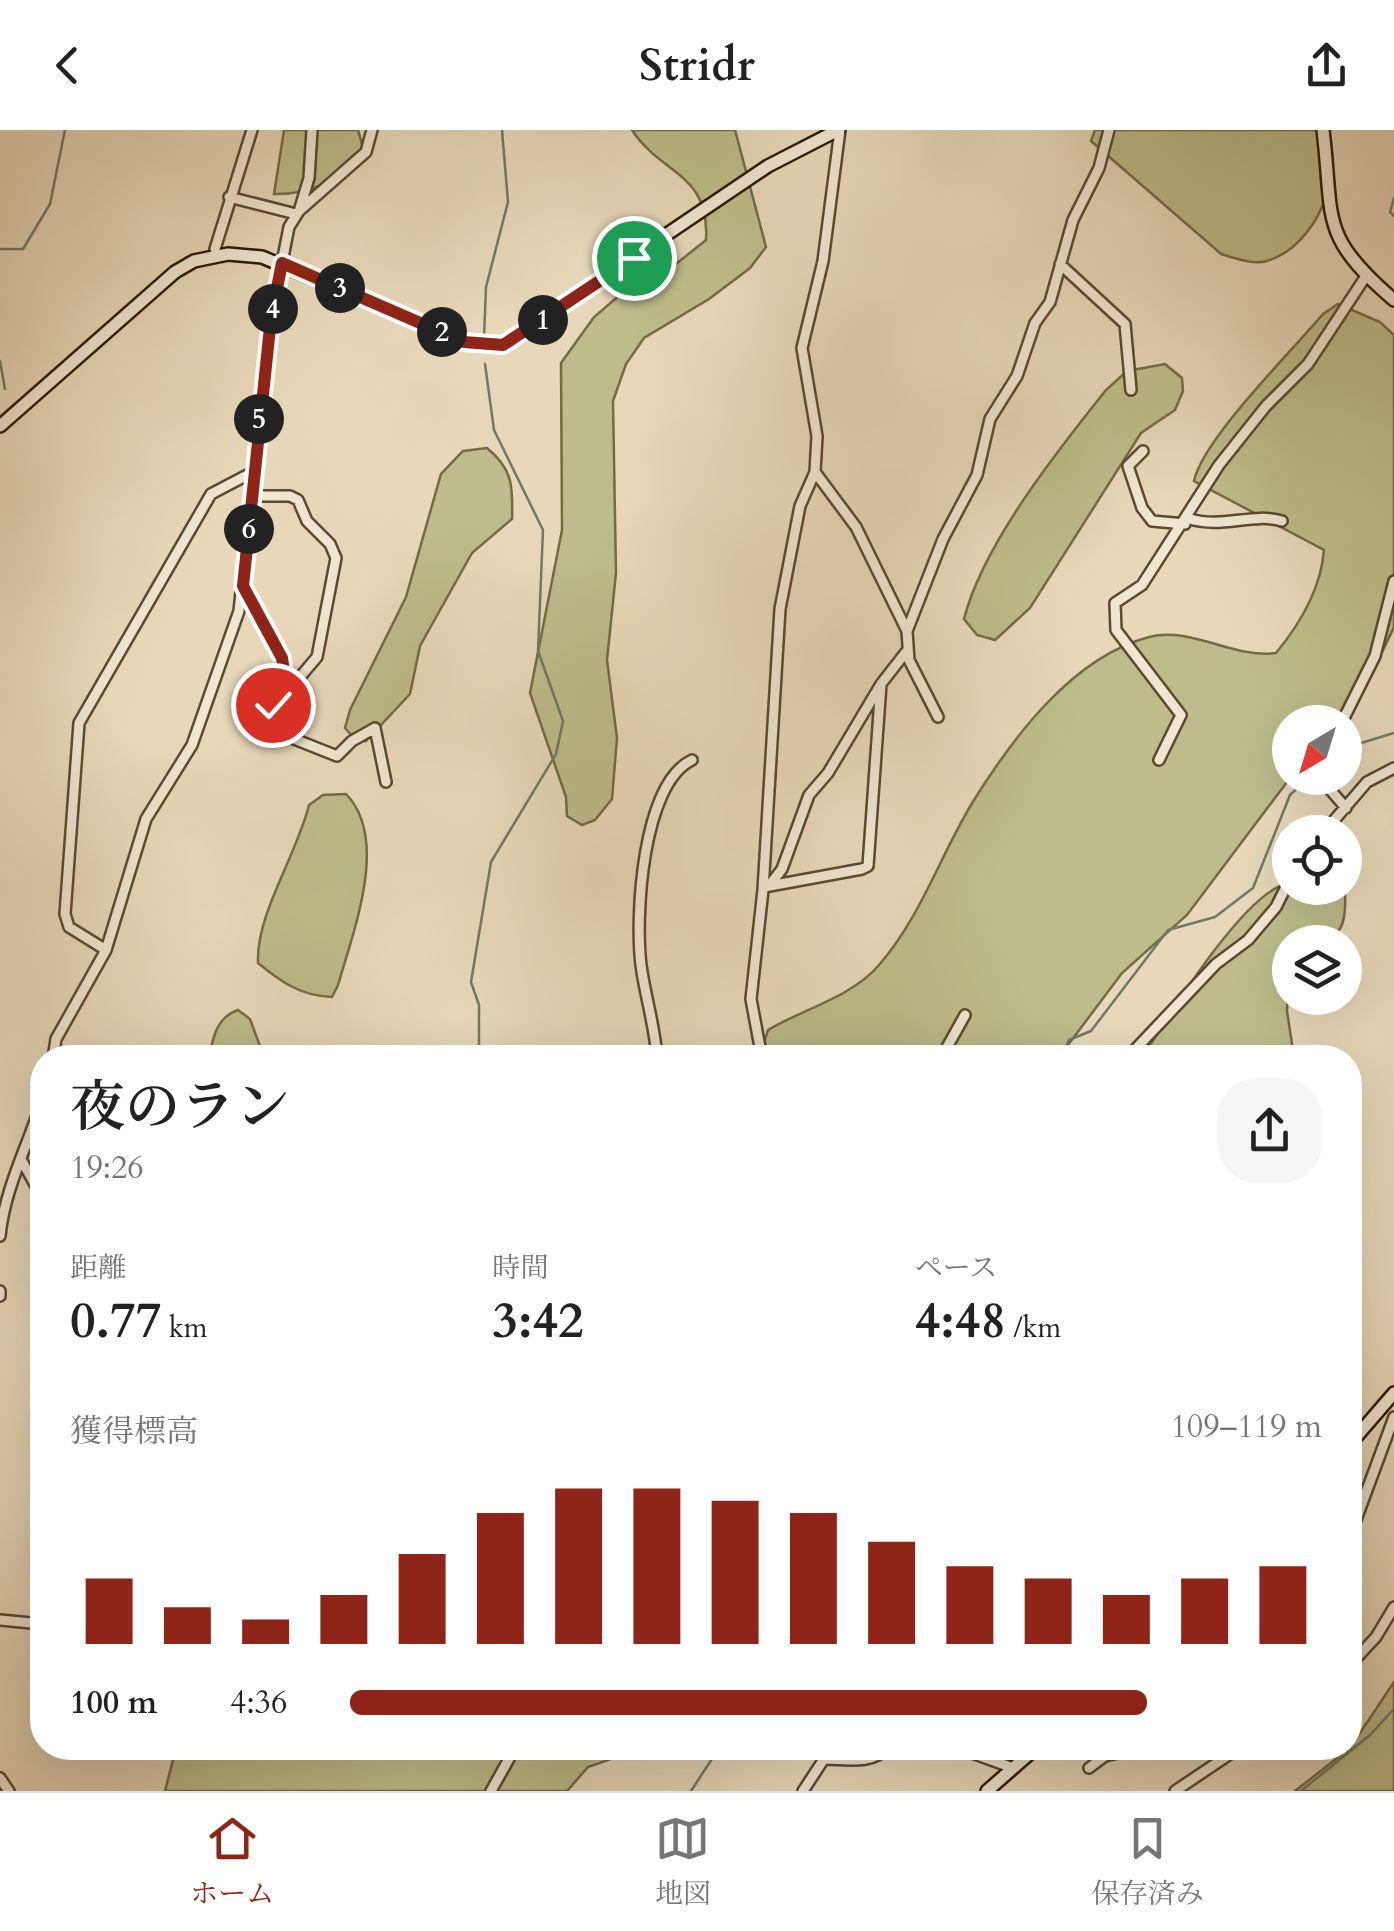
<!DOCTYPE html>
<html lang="ja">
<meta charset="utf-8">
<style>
:root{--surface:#fff;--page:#f6f6f6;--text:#222;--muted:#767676;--line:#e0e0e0;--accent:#8f2418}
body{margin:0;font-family:Cardo,"Noto Serif JP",serif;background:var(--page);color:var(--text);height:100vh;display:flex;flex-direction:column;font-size:38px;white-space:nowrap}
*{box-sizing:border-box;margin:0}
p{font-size:32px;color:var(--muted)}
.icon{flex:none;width:55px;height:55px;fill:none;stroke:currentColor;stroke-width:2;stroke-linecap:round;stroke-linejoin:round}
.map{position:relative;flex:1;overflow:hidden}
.details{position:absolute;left:30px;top:915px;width:1332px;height:715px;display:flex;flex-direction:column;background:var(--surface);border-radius:40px;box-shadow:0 10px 40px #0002}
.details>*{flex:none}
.needle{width:65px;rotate:218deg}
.controls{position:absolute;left:1272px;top:575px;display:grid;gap:20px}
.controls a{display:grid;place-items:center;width:90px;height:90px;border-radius:50%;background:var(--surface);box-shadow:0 10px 40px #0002;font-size:50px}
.pin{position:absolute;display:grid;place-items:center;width:85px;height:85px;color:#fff;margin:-42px;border:5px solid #fff;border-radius:50%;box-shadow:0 2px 10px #0007}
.km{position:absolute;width:50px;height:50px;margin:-25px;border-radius:50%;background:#222;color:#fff;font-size:28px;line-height:50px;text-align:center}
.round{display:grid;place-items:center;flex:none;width:105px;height:105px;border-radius:40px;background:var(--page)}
.head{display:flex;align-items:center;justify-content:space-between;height:170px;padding:0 40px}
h1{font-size:55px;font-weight:600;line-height:75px}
.stats{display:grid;grid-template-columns:repeat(3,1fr);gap:15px;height:170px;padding:10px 40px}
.stats div{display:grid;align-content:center}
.stats b{font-size:50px;font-weight:600}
.stats small{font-size:28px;font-weight:400}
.stats p{font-size:28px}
.chart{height:280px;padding:20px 40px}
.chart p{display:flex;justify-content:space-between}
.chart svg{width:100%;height:180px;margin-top:10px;stroke:var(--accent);stroke-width:6}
ul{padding:0 40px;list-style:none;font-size:32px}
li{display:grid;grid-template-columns:160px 120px 1fr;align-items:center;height:75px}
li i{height:25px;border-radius:12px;background:var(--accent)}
header{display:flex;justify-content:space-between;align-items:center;height:130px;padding:0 40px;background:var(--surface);font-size:45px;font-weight:600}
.tab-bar{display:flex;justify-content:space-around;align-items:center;height:140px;border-top:2px solid var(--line);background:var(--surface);font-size:28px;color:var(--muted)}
.tab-bar a{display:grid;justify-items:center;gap:5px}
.tab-bar .current{color:var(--accent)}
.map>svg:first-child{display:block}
</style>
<header><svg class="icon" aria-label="back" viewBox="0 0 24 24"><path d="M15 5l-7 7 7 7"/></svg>Stridr<svg class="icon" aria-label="share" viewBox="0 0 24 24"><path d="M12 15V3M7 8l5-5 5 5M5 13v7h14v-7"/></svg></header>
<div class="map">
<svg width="1394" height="1661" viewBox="0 0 1394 1661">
<rect width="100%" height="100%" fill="#e8d8b9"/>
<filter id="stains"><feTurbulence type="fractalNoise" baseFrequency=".002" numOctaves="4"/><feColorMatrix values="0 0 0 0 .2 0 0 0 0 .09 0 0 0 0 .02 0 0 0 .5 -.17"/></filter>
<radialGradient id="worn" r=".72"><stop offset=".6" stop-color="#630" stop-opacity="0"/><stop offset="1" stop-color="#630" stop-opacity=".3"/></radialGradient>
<path fill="#bdbc8a" stroke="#756a45" stroke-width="2.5" d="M284 0H358L366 28C339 50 309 65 274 64Z
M632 0H735L766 117 750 138 709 169 644 208 626 234 613 271 616 443 607 530 617 608 612 669 595 690 582 695 567 686 566 667 530 563 562 400 561 233 594 187 636 151 671 138 706 110C710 42 662 46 632 0Z
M1095 0H1327C1345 45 1316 116 1267 131 1254 135 1234 128 1221 124L1091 11Z
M1338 174 1380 192 1394 205V497L1375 537 1334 592H1290V648L1187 785 1122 843 1059 927 759 928 768 900C803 879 852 867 879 835 921 787 941 723 974 670 1014 606 1073 527 1149 507 1192 496 1233 529 1276 523 1300 494 1321 458 1324 420L1194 351C1203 309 1292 221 1323 184Z
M1165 234 1182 248 1183 261 1175 280 1141 303 1030 478 995 510 977 505 964 489C983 414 1058 320 1106 260L1127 241Z
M487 318C513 339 513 357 512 389L472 423 420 516 410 564 366 611 353 607 345 598 350 580 406 467 441 344 463 321Z
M346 664C390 709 353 802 338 855L332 867C301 866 281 852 258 833 256 784 296 727 309 675L323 665Z
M1290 753V758L1345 761C1347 810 1334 812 1290 812L1287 881 1294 927 1142 928C1167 889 1246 758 1290 753Z
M238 880 250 889 264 927H209C213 907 217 887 238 880Z
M1394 1552V1661H1295L1350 1618Z
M176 1618H642L588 1637 567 1661H165Z"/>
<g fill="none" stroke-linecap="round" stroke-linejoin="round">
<path stroke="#6d796a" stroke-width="2.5" d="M1394 68 1390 82 1394 86
M0 119H23L50 74 65 0
M484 208 486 157 508 72 502 0
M0 231 5 259
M1345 618 1394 603
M479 928V875L471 852 491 732 556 624 563 591 538 521 543 400 494 300 485 234
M1060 928 1069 910 1091 901 1168 800 1215 787 1253 758 1290 665 1308 648
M691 1661 719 1618
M1301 1661 1370 1605 1394 1579"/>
<defs>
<path id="street" d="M229 67 296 84
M300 78 309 48 312 0
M215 119 252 0
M1060 134 1125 194 1131 260
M1143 321 1128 336 1142 378 1152 391 1185 394
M815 342 856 397 907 501
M252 366H290L298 370 307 391 330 414 336 428 317 527 283 567
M1187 388C1222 400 1252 382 1282 391
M243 456 282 527 284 542 269 599 337 626 352 611 375 598 386 652
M881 554 906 522
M938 587 909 530 907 501 943 409 977 345 990 289 1017 246 1035 193 1050 172 1073 90 1099 38 1109 0
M1342 592 1375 526 1394 451
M1159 630 1181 585 1116 500 1115 473 1142 455 1219 335 1266 276 1308 234 1366 146
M1320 648 1346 678
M1324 702 1367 652 1394 638
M764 757 862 739 868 736 881 554 828 643 809 665 782 739 769 756
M106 820 69 797 65 784 79 593 211 364 253 342
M53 928 56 909 106 820 146 689 192 615 239 481 271 188 289 97 299 81 366 22 372 0
M657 928C655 896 645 866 641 835 635 786 642 654 692 630
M762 928 751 869 763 760 780 479 800 376 815 342 817 306 802 218 823 131 840 0
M941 928 965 885
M1127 928 1216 834 1248 810 1276 777 1290 749
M22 1031 42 1067
M0 1106C5 1057 28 1016 42 970
M0 1161V1166
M1350 1406 1394 1287
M0 1490 42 1494
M1350 1535 1376 1507 1394 1477
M922 1618H945
M958 1618 1013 1638
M1089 1638 1105 1626 1140 1618
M0 1648 9 1661
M491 1661 515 1618
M803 1661 824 1629C844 1629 874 1635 886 1618
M1175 1661 1239 1618"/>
<path id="secondary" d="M1323 0C1334 90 1318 105 1394 170
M0 296 175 142 194 131 228 124 262 127 465 212 503 215 768 36 838 0
M1350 1314 1394 1263
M987 1661 1036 1618"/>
</defs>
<use href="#street" stroke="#5c492e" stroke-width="14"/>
<use href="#secondary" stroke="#2d1900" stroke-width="16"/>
<use href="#street" stroke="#f0e6d2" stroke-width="9"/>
<use href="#secondary" stroke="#f0e6d2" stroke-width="11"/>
</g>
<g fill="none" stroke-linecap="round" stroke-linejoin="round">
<defs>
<path id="route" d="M273 575 284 542 282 528 243 456 271 188 282 133 464 212 503 215 634 128"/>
</defs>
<use href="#route" stroke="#fff" stroke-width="20"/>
<use href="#route" stroke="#8f2418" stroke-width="12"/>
</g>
<rect width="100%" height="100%" filter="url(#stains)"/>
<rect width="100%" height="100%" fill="url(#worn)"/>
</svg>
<div class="controls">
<a><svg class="needle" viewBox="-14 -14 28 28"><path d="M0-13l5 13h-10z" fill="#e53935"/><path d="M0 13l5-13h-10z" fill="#767676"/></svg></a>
<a><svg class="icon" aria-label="locate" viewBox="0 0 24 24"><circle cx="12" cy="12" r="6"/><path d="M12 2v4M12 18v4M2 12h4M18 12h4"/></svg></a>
<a><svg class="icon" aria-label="layers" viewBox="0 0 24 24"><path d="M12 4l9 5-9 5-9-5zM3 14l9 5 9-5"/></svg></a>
</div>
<div class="pin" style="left:634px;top:128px;background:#1e9e55"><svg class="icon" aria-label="arrive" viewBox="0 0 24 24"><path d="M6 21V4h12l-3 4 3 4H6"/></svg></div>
<div class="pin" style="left:273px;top:575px;background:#d93025"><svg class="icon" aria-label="check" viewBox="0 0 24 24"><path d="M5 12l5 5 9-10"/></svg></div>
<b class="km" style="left:543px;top:190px">1</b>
<b class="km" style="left:442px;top:202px">2</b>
<b class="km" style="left:340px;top:158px">3</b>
<b class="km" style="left:273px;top:179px">4</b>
<b class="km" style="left:259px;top:289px">5</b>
<b class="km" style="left:249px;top:399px">6</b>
<section class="details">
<div class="head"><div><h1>夜のラン</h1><p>19:26</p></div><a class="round"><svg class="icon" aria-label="share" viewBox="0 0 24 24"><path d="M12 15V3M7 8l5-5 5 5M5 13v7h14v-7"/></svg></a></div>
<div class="stats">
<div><p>距離</p><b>0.77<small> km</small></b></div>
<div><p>時間</p><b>3:42</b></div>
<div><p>ペース</p><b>4:48<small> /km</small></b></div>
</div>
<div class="chart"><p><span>獲得標高</span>109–119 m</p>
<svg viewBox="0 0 160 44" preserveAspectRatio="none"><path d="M5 44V28M15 44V35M25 44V38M35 44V32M45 44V22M55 44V12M65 44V6M75 44V6M85 44V9M95 44V12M105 44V19M115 44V25M125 44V28M135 44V32M145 44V28M155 44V25"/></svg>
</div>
<ul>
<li><b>100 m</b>4:36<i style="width:82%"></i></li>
</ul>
</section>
</div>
<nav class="tab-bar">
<a class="current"><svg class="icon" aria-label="home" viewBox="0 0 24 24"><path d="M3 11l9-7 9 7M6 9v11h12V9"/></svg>ホーム</a>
<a><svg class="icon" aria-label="map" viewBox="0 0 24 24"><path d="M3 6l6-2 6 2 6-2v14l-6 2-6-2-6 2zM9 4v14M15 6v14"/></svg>地図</a>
<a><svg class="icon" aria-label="saved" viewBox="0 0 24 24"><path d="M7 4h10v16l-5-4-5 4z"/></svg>保存済み</a>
</nav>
